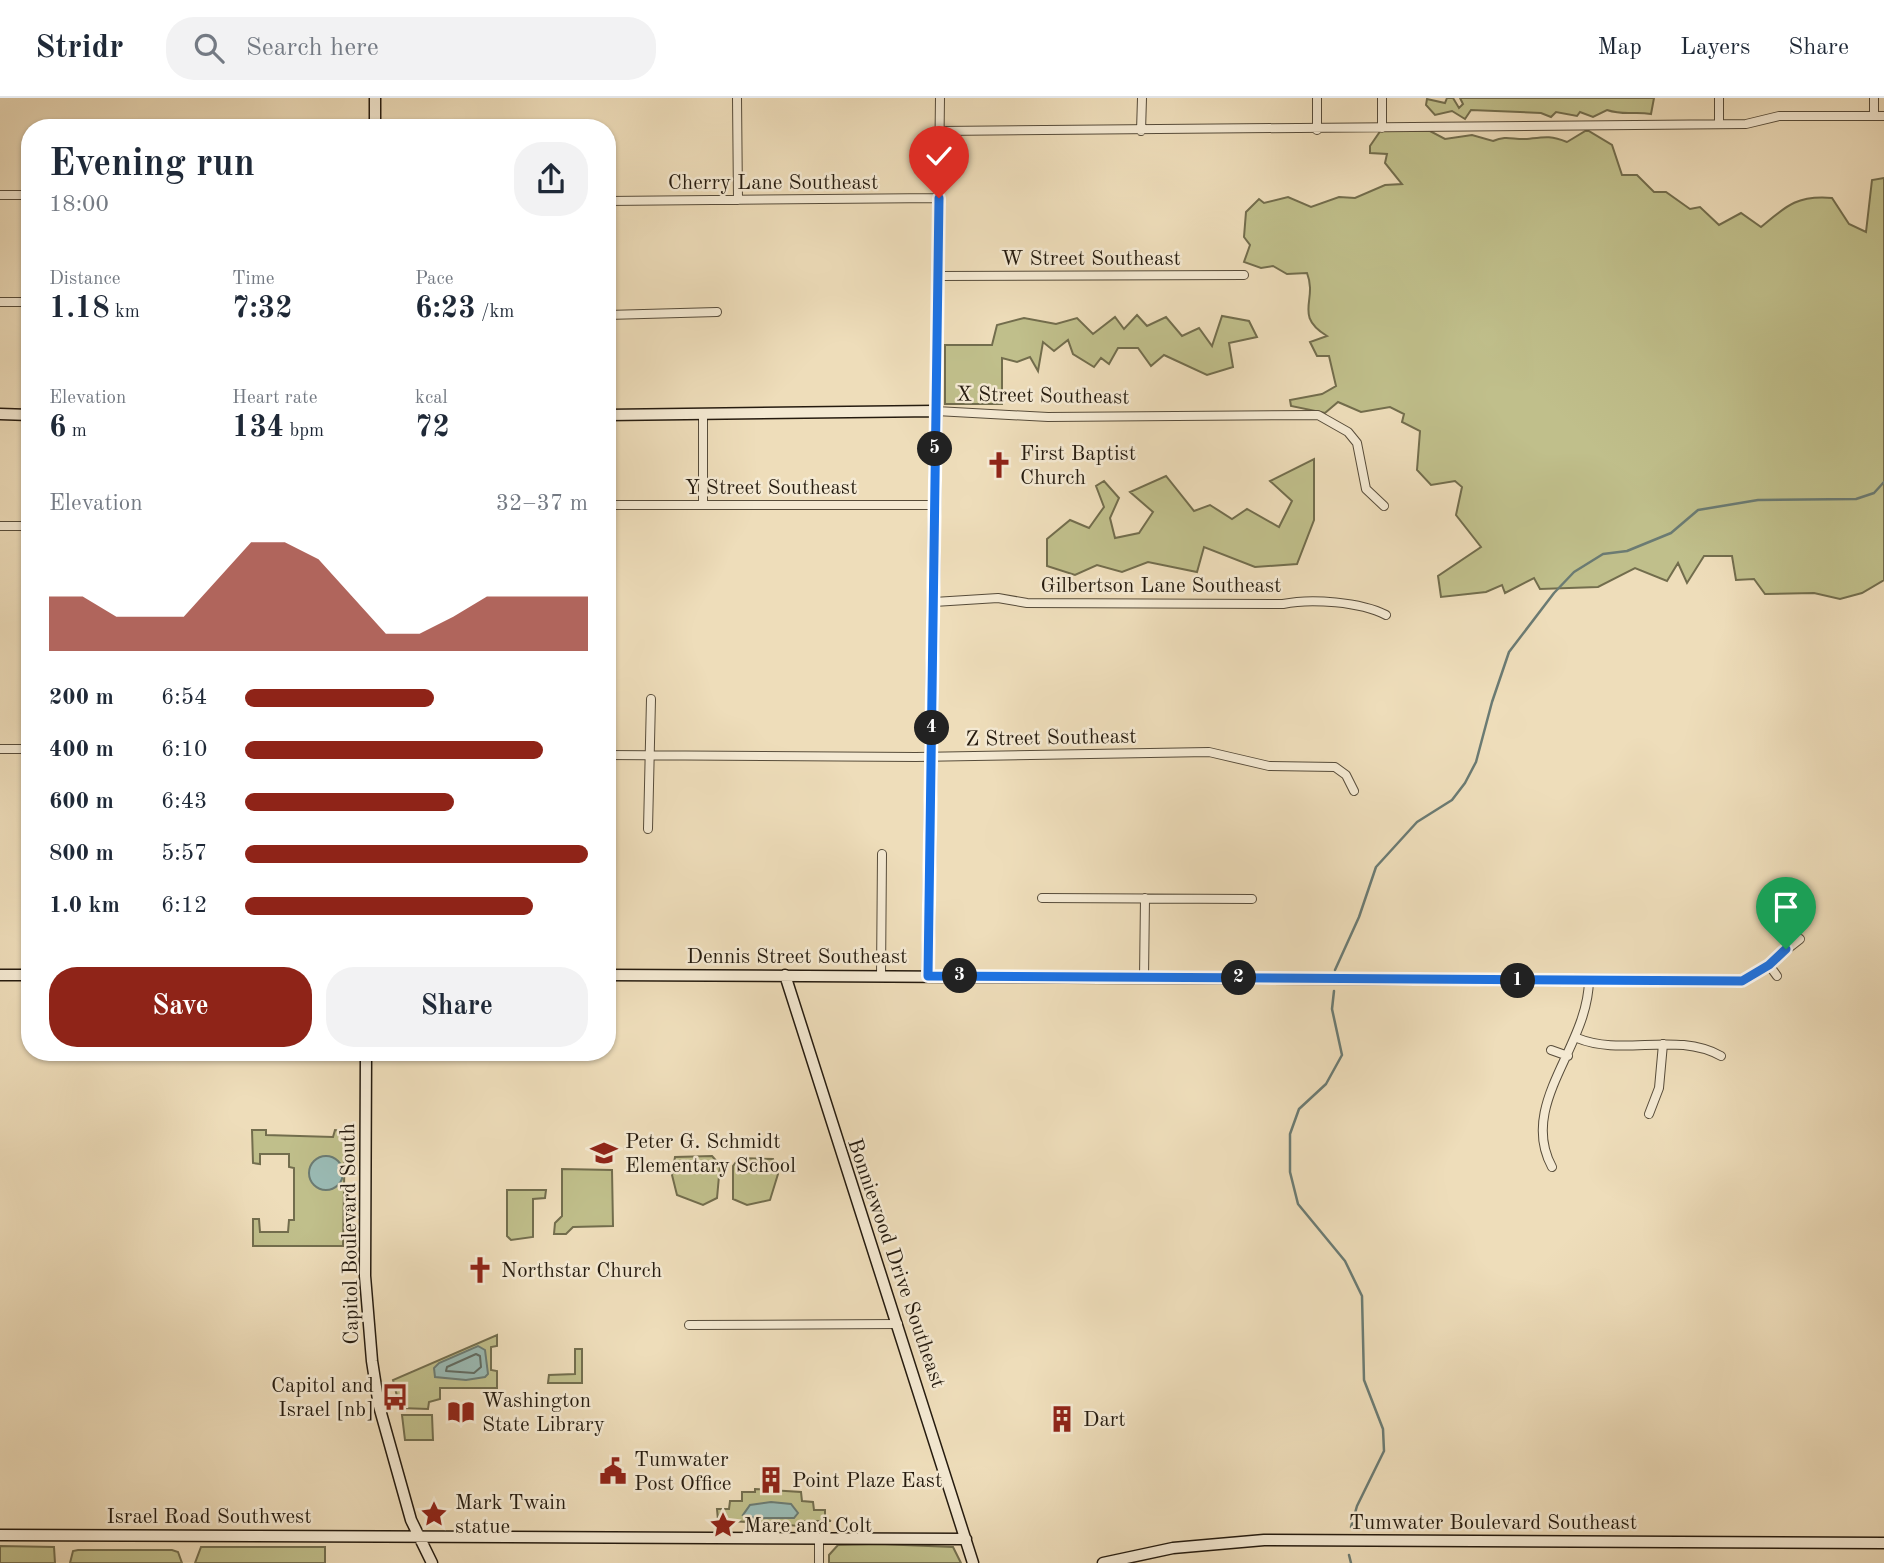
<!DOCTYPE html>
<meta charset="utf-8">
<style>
:root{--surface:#fff;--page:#f2f2f3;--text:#1f2937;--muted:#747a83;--line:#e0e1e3;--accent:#8f2418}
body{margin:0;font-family:"Old Standard TT",serif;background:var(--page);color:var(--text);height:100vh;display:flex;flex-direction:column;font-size:26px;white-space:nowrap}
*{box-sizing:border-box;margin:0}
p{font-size:23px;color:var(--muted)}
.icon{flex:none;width:38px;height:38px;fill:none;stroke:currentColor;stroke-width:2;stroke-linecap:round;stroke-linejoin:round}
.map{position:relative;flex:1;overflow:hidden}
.details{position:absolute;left:21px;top:21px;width:595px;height:942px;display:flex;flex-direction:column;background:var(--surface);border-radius:28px;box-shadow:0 2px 5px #0004}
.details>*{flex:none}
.pin{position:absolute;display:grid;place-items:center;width:60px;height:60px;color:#fff;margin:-72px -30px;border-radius:50% 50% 50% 0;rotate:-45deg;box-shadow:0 0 7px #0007}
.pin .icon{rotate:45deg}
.km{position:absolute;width:35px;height:35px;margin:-18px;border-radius:50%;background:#222;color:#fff;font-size:19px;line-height:35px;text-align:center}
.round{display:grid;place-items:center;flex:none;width:74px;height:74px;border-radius:28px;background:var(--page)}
.summary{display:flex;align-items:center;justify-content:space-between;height:119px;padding:0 28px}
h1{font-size:38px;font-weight:600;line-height:52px}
.stats{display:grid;grid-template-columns:repeat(3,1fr);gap:10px;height:119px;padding:7px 28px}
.stats div{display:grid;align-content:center}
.stats b{font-size:30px;font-weight:600}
.stats small{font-size:19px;font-weight:400}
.stats p{font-size:19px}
.chart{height:196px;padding:14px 28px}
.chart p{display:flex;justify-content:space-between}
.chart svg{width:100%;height:126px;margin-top:7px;fill:var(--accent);opacity:.7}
.button{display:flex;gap:14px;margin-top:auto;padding:14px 28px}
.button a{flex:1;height:80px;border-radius:28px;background:var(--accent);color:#fff;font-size:28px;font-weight:600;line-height:80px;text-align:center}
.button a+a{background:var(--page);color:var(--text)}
ul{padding:0 28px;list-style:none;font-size:23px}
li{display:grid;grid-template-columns:112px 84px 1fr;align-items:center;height:52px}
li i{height:18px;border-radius:9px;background:var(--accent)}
header{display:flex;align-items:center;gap:42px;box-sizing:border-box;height:98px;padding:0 35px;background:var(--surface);border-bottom:2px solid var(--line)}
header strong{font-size:33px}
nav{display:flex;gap:38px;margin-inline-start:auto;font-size:24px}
.search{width:490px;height:63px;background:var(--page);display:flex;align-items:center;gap:18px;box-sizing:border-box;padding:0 24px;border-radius:28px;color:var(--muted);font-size:26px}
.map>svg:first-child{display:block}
</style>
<header>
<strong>Stridr</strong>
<div class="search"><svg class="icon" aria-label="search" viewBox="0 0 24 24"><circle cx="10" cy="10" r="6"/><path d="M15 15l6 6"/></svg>Search here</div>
<nav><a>Map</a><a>Layers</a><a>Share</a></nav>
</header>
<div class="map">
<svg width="1884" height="1465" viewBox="0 0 1884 1465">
<rect width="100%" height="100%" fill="#eeddba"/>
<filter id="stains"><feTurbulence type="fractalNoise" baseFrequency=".00286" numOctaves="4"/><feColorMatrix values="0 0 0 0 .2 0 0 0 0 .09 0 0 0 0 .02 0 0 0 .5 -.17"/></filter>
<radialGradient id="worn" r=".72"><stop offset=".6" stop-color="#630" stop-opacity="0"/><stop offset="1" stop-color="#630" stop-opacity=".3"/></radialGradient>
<path fill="#c0bf8b" stroke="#726d4d" stroke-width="2" d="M1447 0H1453L1459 10 1463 6 1460 0H1654L1651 16C1633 13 1625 18 1607 12L1593 19 1580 14 1577 18 1556 14 1551 19 1541 15 1471 12 1465 21 1452 13 1435 17 1426 7 1427 1 1445 5Z
M1381 32 1430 33 1445 41 1472 37 1493 43C1507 37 1513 42 1527 41 1544 39 1550 37 1567 44L1587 32 1612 47 1622 77H1637L1654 94H1666L1690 111 1700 109 1719 127 1741 115 1761 129C1786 108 1797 97 1832 100L1849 126 1866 134 1872 82 1884 80V482L1862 495 1840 501 1814 495 1765 496 1754 481 1736 482 1732 458H1704L1687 485 1678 465 1667 483 1635 470 1598 489 1540 491 1534 480 1505 495 1502 487 1486 494 1441 499 1438 478 1481 449 1456 417 1462 389 1455 383 1431 387 1417 372 1420 333 1402 324 1404 316 1390 309 1361 314 1338 304 1325 315 1291 308 1290 302 1322 296 1336 288 1329 258H1317L1310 244 1327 238C1293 217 1318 203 1307 175L1287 176 1273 168 1261 170 1244 164 1250 147 1244 139 1246 114 1259 101 1264 105 1288 99 1311 109 1339 99 1355 100 1385 87 1402 86 1385 65 1387 56 1370 55V48Z
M1137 217 1147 228 1166 219 1182 238 1199 230 1212 248 1222 218 1249 223 1257 239 1229 245 1233 269 1207 277 1164 257 1151 268 1138 250H1118L1109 266 1101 260 1094 269 1073 256 1068 242 1054 253 1043 244 1038 273 1030 259 1017 264 1002 260V306H945V247H992L997 227 1024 220 1056 226 1077 220 1093 236 1115 219 1124 231Z
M1314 361V422L1297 466 1255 469 1204 449 1197 474 1148 464 1122 474 1097 467 1075 477 1047 468V441L1070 422 1089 430 1104 409 1096 388 1104 383 1119 400 1110 420 1115 440 1139 435 1153 414 1130 394 1166 378 1194 413 1210 407 1232 421 1247 411 1279 429 1292 403 1270 383Z
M252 1032H266V1037L333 1039 335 1032 345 1033 343 1148H253V1121H259L260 1134H288L289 1122H294V1070L289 1069V1056H260V1066L253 1065Z
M712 1058 720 1067 717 1100 703 1107 677 1097 672 1077 675 1059Z
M739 1060 773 1061 778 1076 770 1102 747 1107 733 1101V1068Z
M562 1071 612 1072 613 1128 573 1129 566 1136H554L555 1125 562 1118Z
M507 1092H546L545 1100 533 1101V1139L511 1142 507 1138Z
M497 1237V1248L491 1249V1272L497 1273V1290H440V1301L429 1304 428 1311 400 1310 393 1282Z
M575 1251H582V1285H548L549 1277 575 1276Z
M402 1317H432L433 1342H405Z
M755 1391 801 1394 802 1403 813 1404 814 1412H825V1421L831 1423H805L800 1428 718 1422 717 1411H729L730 1403H742V1394H755Z
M879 1446 953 1449 961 1465H829V1457L838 1447Z
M0 1448 54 1449 55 1465H0Z
M201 1449H325V1465H195Z
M78 1452H172L178 1454 182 1465H70L73 1453Z"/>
<path fill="#9abbb5" stroke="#6b7b73" stroke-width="2" d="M309 1075a17 17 0 1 1 34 0a17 17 0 1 1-34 0Z
M478 1248 485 1252 488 1276 485 1279 466 1282 435 1279 434 1270 439 1265Z
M771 1404 791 1406 798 1415 794 1420H755L743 1417 750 1407Z"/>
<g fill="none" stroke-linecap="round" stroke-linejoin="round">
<path stroke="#606b62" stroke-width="2" d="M476 1256 480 1258 481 1269 474 1275 446 1273 447 1269Z"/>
<path stroke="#6b7b73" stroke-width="2.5" d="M1335 872 1359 819 1376 769 1417 724 1452 702 1465 685 1476 664 1492 604 1509 554 1554 495 1574 474 1603 456 1627 453 1671 435 1698 412 1758 402 1856 401 1874 395 1884 384
M1334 893 1332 911 1342 957 1326 986 1299 1011 1290 1036V1074L1298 1106 1345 1163 1362 1198 1364 1282 1383 1331 1384 1353 1357 1408 1351 1429
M1349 1457 1351 1465"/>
<defs>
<path id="street" d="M737 0 738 102
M940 0 936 313 1048 319 1318 317 1348 334 1357 345 1366 391 1384 408
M1317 0V32
M1874 18V0
M1719 26V0
M1382 30V0
M940 33 1746 26 1779 18H1884
M1141 33 1142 0
M0 97H30
M607 103 939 100
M937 178 1244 177
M0 204H30
M607 217 717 214
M607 407H935
M703 407V315
M0 428H30
M934 504 998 500 1027 505 1283 506C1311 500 1361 504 1386 517
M0 651H30
M607 657 916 659 1209 654 1269 668 1335 669 1346 677 1354 693
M648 731 651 601
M1042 800 1252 801
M1769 867 1777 878
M881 878 882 756
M1144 879 1145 800
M1742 883 1761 872 1800 841
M1577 940C1623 959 1676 933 1721 958
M1551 952 1568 958
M1649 1016 1659 990 1663 946
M1552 1069C1518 1006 1588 950 1589 882
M689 1227 898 1226
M819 1440V1465"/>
<path id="secondary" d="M375 30V0
M0 316 30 317
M607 317 936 313 928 878
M0 877H30
M607 877 1742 883
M785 877 973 1465
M366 954 365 1178 372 1263 379 1308 411 1422 432 1465
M0 1437 966 1441
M1103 1465 1173 1450 1264 1442 1884 1445"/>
</defs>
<use href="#street" stroke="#574c3a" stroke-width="10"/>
<use href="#secondary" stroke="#251b0f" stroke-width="13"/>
<use href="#street" stroke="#f4e9d2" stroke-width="8"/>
<use href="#secondary" stroke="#f4e9d2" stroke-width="10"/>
</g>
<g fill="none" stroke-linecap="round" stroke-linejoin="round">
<defs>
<path id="route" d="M939 100 928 878 1742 883 1769 867 1786 851"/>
</defs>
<use href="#route" stroke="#fff" stroke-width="14"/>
<use href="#route" stroke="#1a73e8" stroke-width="9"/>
</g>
<defs>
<symbol id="church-bare" viewBox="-9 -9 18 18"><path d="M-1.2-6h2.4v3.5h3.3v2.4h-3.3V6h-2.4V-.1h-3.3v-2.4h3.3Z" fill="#8f2418" stroke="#f4e9d2" stroke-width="2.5" paint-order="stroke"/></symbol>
<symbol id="school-bare" viewBox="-9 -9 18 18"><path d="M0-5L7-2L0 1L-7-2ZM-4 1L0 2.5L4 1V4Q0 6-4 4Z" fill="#8f2418" stroke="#f4e9d2" stroke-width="2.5" paint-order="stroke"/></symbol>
<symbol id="bus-bare" viewBox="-9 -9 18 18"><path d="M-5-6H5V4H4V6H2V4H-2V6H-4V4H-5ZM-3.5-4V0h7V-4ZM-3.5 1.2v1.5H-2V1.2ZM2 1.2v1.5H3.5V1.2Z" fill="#8f2418" stroke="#f4e9d2" stroke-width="2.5" paint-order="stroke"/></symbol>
<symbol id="library-bare" viewBox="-9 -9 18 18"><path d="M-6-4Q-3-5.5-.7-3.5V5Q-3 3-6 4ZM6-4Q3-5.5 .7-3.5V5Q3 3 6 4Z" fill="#8f2418" stroke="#f4e9d2" stroke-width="2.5" paint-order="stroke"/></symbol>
<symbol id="building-bare" viewBox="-9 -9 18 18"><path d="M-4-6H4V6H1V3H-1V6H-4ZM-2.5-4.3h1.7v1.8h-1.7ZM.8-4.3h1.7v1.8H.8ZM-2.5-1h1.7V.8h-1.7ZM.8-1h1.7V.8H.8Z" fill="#8f2418" stroke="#f4e9d2" stroke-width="2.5" paint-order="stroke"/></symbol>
<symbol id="civic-bare" viewBox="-9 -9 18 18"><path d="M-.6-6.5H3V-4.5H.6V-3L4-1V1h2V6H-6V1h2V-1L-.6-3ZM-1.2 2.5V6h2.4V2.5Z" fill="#8f2418" stroke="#f4e9d2" stroke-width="2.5" paint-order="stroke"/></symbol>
<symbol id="sight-bare" viewBox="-9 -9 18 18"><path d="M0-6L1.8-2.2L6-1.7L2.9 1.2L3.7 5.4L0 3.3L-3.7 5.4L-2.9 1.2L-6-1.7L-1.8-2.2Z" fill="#8f2418" stroke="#f4e9d2" stroke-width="2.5" paint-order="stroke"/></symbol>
</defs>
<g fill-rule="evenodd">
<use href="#church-bare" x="980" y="348" width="38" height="38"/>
<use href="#school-bare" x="585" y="1036" width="38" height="38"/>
<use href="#church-bare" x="461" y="1153" width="38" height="38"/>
<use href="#bus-bare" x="376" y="1280" width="38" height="38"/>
<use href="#library-bare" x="442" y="1295" width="38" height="38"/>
<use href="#building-bare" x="1043" y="1302" width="38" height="38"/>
<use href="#civic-bare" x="594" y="1354" width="38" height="38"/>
<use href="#building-bare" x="752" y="1363" width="38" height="38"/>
<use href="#sight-bare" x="415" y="1397" width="38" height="38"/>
<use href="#sight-bare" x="704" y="1408" width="38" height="38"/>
</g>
<g text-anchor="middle" stroke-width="5" stroke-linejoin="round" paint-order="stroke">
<g font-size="21" fill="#251b0f" stroke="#f4e9d2">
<text x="773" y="91">Cherry Lane Southeast</text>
<text x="1091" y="167">W Street Southeast</text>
<text transform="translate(1043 297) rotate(1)" y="7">X Street Southeast</text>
<text x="771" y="396">Y Street Southeast</text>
<text x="1161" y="494">Gilbertson Lane Southeast</text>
<text transform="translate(1051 639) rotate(-1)" y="7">Z Street Southeast</text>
<text x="797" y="865">Dennis Street Southeast</text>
<text transform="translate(349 1136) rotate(-91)" y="7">Capitol Boulevard South</text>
<text transform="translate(897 1165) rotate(71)" y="7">Bonniewood Drive Southeast</text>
<text x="209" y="1425">Israel Road Southwest</text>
<text x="1493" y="1431">Tumwater Boulevard Southeast</text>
</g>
<g font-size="21" fill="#251b0f" stroke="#f4e9d2" text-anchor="start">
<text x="1020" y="362">First Baptist<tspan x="1020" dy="24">Church</tspan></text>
<text x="625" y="1050">Peter G. Schmidt<tspan x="625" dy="24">Elementary School</tspan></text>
<text x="501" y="1179">Northstar Church</text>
<text x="374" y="1294" text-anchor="end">Capitol and<tspan x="374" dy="24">Israel [nb]</tspan></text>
<text x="482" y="1309">Washington<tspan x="482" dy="24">State Library</tspan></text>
<text x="1083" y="1328">Dart</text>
<text x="634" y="1368">Tumwater<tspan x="634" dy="24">Post Office</tspan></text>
<text x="792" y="1389">Point Plaze East</text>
<text x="455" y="1411">Mark Twain<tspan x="455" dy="24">statue</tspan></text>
<text x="744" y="1434">Mare and Colt</text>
</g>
</g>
<rect width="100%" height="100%" filter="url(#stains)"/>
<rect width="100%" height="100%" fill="url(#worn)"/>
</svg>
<div class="pin" style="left:1786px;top:851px;background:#1e9e55"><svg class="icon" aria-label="arrive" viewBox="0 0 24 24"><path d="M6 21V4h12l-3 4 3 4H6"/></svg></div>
<div class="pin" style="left:939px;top:100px;background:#d93025"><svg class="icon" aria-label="check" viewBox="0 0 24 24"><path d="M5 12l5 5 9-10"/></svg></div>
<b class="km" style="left:1518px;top:883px">1</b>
<b class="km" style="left:1239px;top:880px">2</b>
<b class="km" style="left:960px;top:878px">3</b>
<b class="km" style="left:932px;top:630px">4</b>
<b class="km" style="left:935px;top:351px">5</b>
<section class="details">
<div class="summary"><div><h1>Evening run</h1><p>18:00</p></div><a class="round"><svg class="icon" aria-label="share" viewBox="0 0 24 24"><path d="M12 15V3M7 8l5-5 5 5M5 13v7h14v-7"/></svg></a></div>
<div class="stats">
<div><p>Distance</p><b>1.18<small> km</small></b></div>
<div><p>Time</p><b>7:32</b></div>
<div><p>Pace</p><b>6:23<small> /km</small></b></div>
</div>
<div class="stats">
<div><p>Elevation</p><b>6<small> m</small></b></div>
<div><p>Heart rate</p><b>134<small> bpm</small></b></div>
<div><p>kcal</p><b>72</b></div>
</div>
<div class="chart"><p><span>Elevation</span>32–37 m</p>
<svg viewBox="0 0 160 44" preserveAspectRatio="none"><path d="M0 44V25L10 25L20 32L30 32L40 32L50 19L60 6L70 6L80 12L90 25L100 38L110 38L120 32L130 25L140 25L150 25L160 25V44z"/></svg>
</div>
<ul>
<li><b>200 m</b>6:54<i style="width:55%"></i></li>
<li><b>400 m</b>6:10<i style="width:87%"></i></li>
<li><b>600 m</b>6:43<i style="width:61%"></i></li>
<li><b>800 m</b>5:57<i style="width:100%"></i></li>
<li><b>1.0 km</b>6:12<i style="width:84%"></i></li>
</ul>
<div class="button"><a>Save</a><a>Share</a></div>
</section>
</div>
